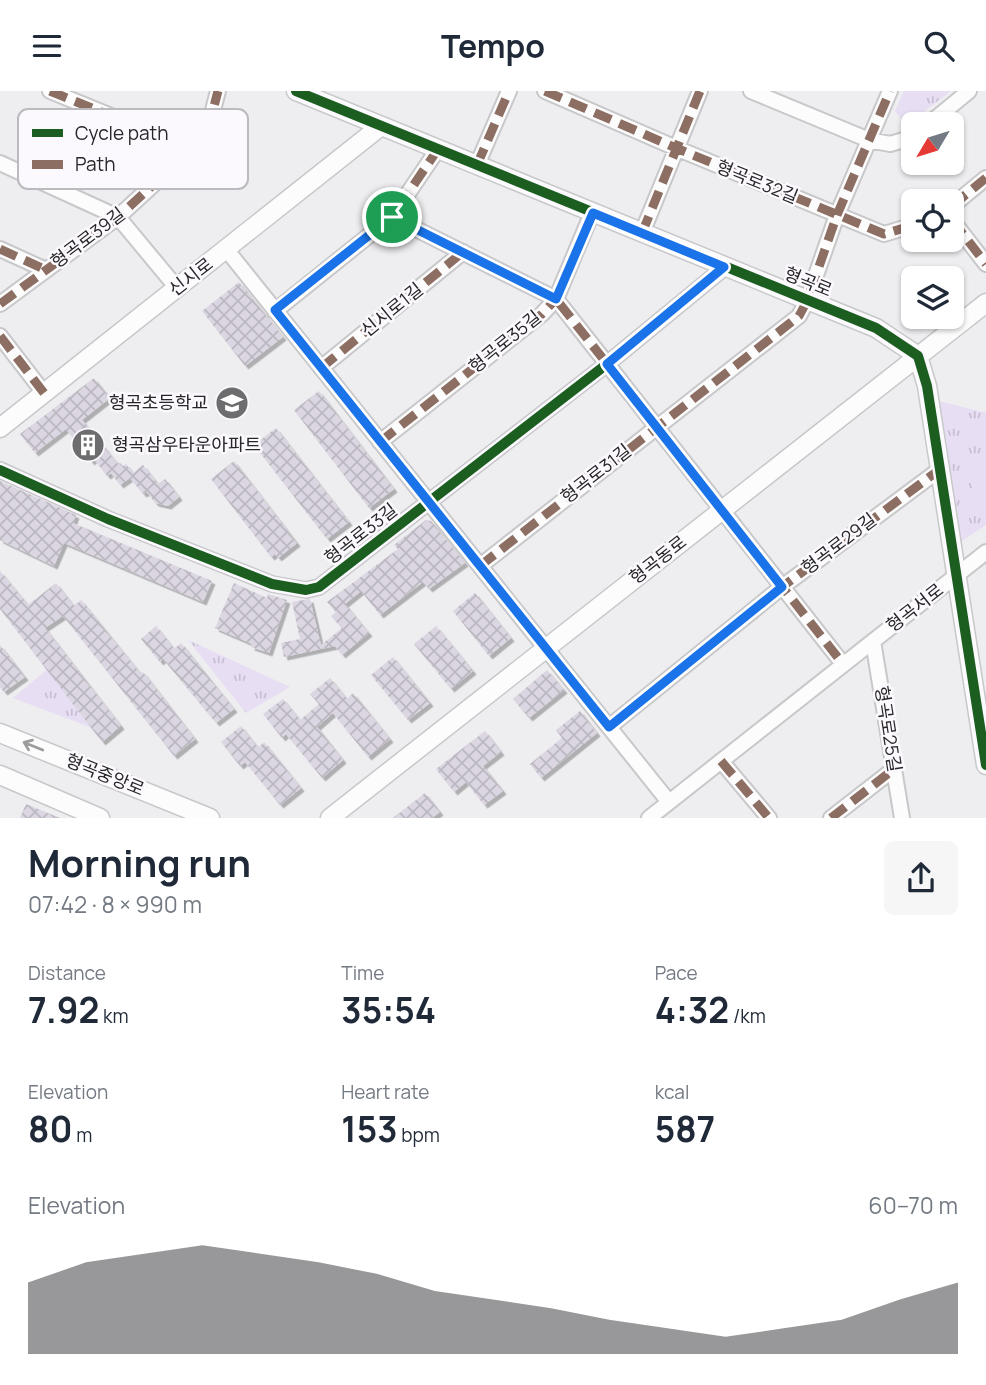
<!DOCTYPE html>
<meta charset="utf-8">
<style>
:root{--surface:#fff;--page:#f6f6f7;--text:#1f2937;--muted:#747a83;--accent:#6d6c6e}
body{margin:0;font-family:Manrope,"Noto Sans KR",sans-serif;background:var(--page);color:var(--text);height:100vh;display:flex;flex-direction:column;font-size:26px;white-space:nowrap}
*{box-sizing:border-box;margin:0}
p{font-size:23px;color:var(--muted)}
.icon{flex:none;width:38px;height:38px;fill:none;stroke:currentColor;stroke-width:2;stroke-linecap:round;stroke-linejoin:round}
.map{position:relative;height:727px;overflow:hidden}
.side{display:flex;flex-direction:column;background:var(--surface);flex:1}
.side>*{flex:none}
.needle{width:46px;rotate:232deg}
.controls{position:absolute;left:901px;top:21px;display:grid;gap:14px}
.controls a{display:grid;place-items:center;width:63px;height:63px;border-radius:10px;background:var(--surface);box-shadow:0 2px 5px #0004;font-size:35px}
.pin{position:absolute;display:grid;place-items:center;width:60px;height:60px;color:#fff;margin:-30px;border:4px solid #fff;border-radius:50%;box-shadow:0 2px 7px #0007}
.round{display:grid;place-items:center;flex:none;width:74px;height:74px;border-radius:10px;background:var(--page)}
.overview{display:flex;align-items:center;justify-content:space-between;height:119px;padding:0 28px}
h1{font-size:38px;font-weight:700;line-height:52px}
.stats{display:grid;grid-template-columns:repeat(3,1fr);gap:10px;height:119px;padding:7px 28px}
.stats div{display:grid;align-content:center}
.stats b{font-size:35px;font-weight:700}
.stats small{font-size:19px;font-weight:400}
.stats p{font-size:19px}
.chart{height:196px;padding:14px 28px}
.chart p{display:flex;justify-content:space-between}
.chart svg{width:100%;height:126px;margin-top:7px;fill:var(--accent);opacity:.7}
header{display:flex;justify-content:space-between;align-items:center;height:91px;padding:0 28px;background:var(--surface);font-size:32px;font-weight:700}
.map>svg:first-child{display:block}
</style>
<header><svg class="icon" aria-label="menu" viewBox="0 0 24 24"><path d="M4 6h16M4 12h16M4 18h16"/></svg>Tempo<svg class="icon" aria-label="search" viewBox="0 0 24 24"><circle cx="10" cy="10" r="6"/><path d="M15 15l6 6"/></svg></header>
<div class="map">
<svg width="986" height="727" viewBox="0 0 986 727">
<defs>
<pattern id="grass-tufts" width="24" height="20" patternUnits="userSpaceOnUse" patternTransform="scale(1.75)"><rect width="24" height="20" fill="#e8def4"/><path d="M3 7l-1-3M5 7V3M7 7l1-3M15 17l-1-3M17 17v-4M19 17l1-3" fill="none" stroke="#c7bed1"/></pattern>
<pattern id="building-cross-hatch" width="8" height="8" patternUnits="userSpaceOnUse" patternTransform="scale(1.75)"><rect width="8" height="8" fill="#dbd6e1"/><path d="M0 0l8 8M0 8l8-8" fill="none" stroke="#bcb8c1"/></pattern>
<filter id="shadow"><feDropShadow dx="3.5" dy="3.5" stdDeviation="0" flood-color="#0004"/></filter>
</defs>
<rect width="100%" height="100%" fill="#eeedf0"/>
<path fill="url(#grass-tufts)" d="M904 0H951L906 34 895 20Z
M935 309 986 322V434L959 452Z
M188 549 290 596 246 622Z
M49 577 90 636 13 607Z"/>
<path fill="#e8def4" d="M986 366V402L974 404 966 373Z"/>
<path fill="url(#building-cross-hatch)" filter="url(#shadow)" d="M239 191 283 246 245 275 202 220Z
M94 287 110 307 82 329 118 373 120 372 123 375 126 373 133 382 143 374 158 393 165 388 179 406 168 415 155 412 147 401 143 403 130 387 120 394 111 382 107 385 94 368 91 371 66 338 35 362 20 343Z
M319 300 394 398 369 417 294 319Z
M276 337 349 431 327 448 254 354Z
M234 370 297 452 278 467 275 463 271 466 211 388Z
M0 390 76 424 73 432 212 490 203 511 64 452 54 475 0 449Z
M426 429 431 430 465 472 429 498 423 491 380 524 361 500 345 513 369 542 342 564 335 555 284 566 281 552 300 548 292 511 310 508 321 554 342 537 331 525 336 521 327 511 398 458 394 454Z
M0 480 28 514 56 492 74 515 81 509 141 583 143 581 195 648 174 665 63 525 45 537 121 635 102 651 0 518Z
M234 492 267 507 268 503 287 509 269 562 251 556 252 553 215 537Z
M475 502 511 547 489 565 453 520Z
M156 535 174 558 181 552 234 618 216 632 163 568 160 571 141 548Z
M436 535 473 580 451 598 414 553Z
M0 554 25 586 4 601 0 596Z
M393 566 430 612 408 629 371 584Z
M547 579 564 599 529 627 513 608Z
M330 587 347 608 353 602 390 648 368 666 333 622 317 636 343 669 322 687 286 643 282 647 263 623 283 608 300 629 319 613 310 603Z
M580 620 597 642 541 687 530 673 562 647 556 639Z
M241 635 258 657 264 651 301 697 280 714 245 671 240 675 221 651Z
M485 640 501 661 483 675 503 700 484 714 466 691 454 701 436 678Z
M425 702 440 721 432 727H393Z
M26 713 60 727H20Z"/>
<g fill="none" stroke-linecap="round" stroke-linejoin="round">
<defs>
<path id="minor" d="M50 0 192 58
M545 0 676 57 884 143 914 134
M751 0 869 49 890 53 914 46
M929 33 969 0
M0 72 118 126 177 197
M477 74 509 0
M952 115 986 87
M392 126 556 208 843 573
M952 129 986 173
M642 142 700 0
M0 158 46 179
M226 158 669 711
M0 213 118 126 192 58 212 23 218 0
M275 220 392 126 438 58
M0 245 44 302
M321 277 463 161
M380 351 542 223 556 208 592 122
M0 379 108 428 272 493 306 499 319 496 607 273 725 176
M480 475 799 225 807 210 837 124 890 0
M873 550 902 727
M609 636 782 496 939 379
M721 670 769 727
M649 727 986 461
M831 727 894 678"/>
<path id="tertiary" d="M296 0 876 237 918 265 927 295 986 674
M0 337 381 35
M0 642 210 727
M0 684 100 727
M330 727 986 212"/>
</defs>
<use href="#minor" stroke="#c8c8ca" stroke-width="18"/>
<use href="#tertiary" stroke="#c8c8ca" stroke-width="21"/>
<use href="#minor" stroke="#fcfcfd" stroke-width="14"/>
<use href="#tertiary" stroke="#fcfcfd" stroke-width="18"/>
<path stroke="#8d6e63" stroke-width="9" stroke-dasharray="18 9" stroke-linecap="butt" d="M50 0 192 58
M545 0 676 57 884 143 914 134
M477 74 509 0
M952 115 986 87
M392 126 556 208 843 573
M952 129 986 173
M642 142 700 0
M0 158 46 179
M0 213 118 126 192 58 212 23 218 0
M275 220 392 126 438 58
M0 245 44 302
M321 277 463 161
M380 351 542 223 556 208 592 122
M480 475 799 225 807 210 837 124 890 0
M609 636 782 496 939 379
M721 670 769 727
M831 727 894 678"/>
<defs>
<path id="cycleway" d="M296 0 876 237 918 265 927 295 986 674
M0 379 108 428 272 493 306 499 319 496 607 273 725 176"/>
</defs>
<use href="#cycleway" stroke="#fbf9fe" stroke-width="15"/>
<use href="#cycleway" stroke="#1b5e20" stroke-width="10"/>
</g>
<defs><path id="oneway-shaft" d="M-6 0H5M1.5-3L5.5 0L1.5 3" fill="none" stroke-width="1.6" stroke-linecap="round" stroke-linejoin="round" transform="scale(1.75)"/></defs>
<use stroke="#9c9c9d" href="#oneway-shaft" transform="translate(33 655) rotate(-158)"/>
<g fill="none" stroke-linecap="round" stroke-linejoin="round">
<defs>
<path id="route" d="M593 122 724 176 607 273 782 496 609 636 275 219 392 126 556 208Z"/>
</defs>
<use href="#route" stroke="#fff" stroke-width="14"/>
<use href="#route" stroke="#1a73e8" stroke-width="9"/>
</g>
<defs>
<symbol id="school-disc" viewBox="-11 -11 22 22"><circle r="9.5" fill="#6d6c6e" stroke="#fbf9fe"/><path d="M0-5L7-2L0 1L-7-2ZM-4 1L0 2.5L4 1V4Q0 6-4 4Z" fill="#fff"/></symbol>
<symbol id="building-disc" viewBox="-11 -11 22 22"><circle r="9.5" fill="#6d6c6e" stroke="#fbf9fe"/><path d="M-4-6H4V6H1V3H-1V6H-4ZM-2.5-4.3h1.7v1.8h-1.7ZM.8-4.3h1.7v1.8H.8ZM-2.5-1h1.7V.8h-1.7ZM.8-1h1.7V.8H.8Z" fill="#fff"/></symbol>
</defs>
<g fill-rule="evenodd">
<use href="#school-disc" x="213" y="293" width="38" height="38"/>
<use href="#building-disc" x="69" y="335" width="38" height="38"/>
</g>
<g text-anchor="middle" stroke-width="5" stroke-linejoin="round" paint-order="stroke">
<g font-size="18" fill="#272628" stroke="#fbf9fe">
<text transform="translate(757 91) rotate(22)" y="6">형곡로32길</text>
<text transform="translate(88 147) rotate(-37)" y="6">형곡로39길</text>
<text transform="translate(191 186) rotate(-38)" y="6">신시로</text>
<text transform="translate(808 191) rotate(22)" y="6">형곡로</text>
<text transform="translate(392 219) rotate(-39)" y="6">신시로1길</text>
<text transform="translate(505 251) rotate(-39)" y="6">형곡로35길</text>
<text transform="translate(596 383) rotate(-38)" y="6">형곡로31길</text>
<text transform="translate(361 443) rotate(-38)" y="6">형곡로33길</text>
<text transform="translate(839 453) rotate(-37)" y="6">형곡로29길</text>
<text transform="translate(658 469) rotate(-38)" y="6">형곡동로</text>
<text transform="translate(915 517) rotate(-38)" y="6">형곡서로</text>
<text transform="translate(888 638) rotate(81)" y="6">형곡로25길</text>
<text transform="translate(105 684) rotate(22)" y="6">형곡중앙로</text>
</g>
<g font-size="18" fill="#272628" stroke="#fbf9fe" text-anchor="end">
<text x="208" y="318">형곡초등학교</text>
<text x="112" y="360" text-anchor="start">형곡삼우타운아파트</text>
</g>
</g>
<rect x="18" y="18" width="230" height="80" rx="10" fill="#fbf9fe" stroke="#bbbabe" stroke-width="2"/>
<rect x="32" y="38" width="31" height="8" fill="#1b5e20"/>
<rect x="32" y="69" width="31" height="9" fill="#8d6e63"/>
<g font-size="19" fill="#272628">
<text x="75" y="49">Cycle path</text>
<text x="75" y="80">Path</text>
</g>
</svg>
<div class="controls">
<a><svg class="needle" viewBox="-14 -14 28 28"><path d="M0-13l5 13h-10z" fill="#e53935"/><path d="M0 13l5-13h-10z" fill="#747a83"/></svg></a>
<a><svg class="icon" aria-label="locate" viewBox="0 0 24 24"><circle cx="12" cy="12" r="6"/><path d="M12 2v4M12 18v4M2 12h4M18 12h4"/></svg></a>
<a><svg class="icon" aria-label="layers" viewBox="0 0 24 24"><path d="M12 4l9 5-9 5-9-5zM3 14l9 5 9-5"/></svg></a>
</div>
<div class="pin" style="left:392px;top:126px;background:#1e9e55"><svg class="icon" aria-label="arrive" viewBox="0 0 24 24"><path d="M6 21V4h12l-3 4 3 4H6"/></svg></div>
</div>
<section class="side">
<div class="overview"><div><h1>Morning run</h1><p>07:42 · 8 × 990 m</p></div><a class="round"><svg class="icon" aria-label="share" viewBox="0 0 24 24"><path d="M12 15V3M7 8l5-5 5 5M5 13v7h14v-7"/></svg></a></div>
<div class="stats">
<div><p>Distance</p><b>7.92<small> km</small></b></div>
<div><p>Time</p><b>35:54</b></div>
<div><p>Pace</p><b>4:32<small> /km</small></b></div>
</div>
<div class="stats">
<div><p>Elevation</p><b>80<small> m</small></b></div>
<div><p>Heart rate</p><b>153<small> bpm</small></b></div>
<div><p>kcal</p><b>587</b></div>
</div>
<div class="chart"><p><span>Elevation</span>60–70 m</p>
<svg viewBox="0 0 160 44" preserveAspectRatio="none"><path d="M0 44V19L10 12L20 9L30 6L40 9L50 12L60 16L70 22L80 25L90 28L100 32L110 35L120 38L130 35L140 32L150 25L160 19V44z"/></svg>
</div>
</section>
